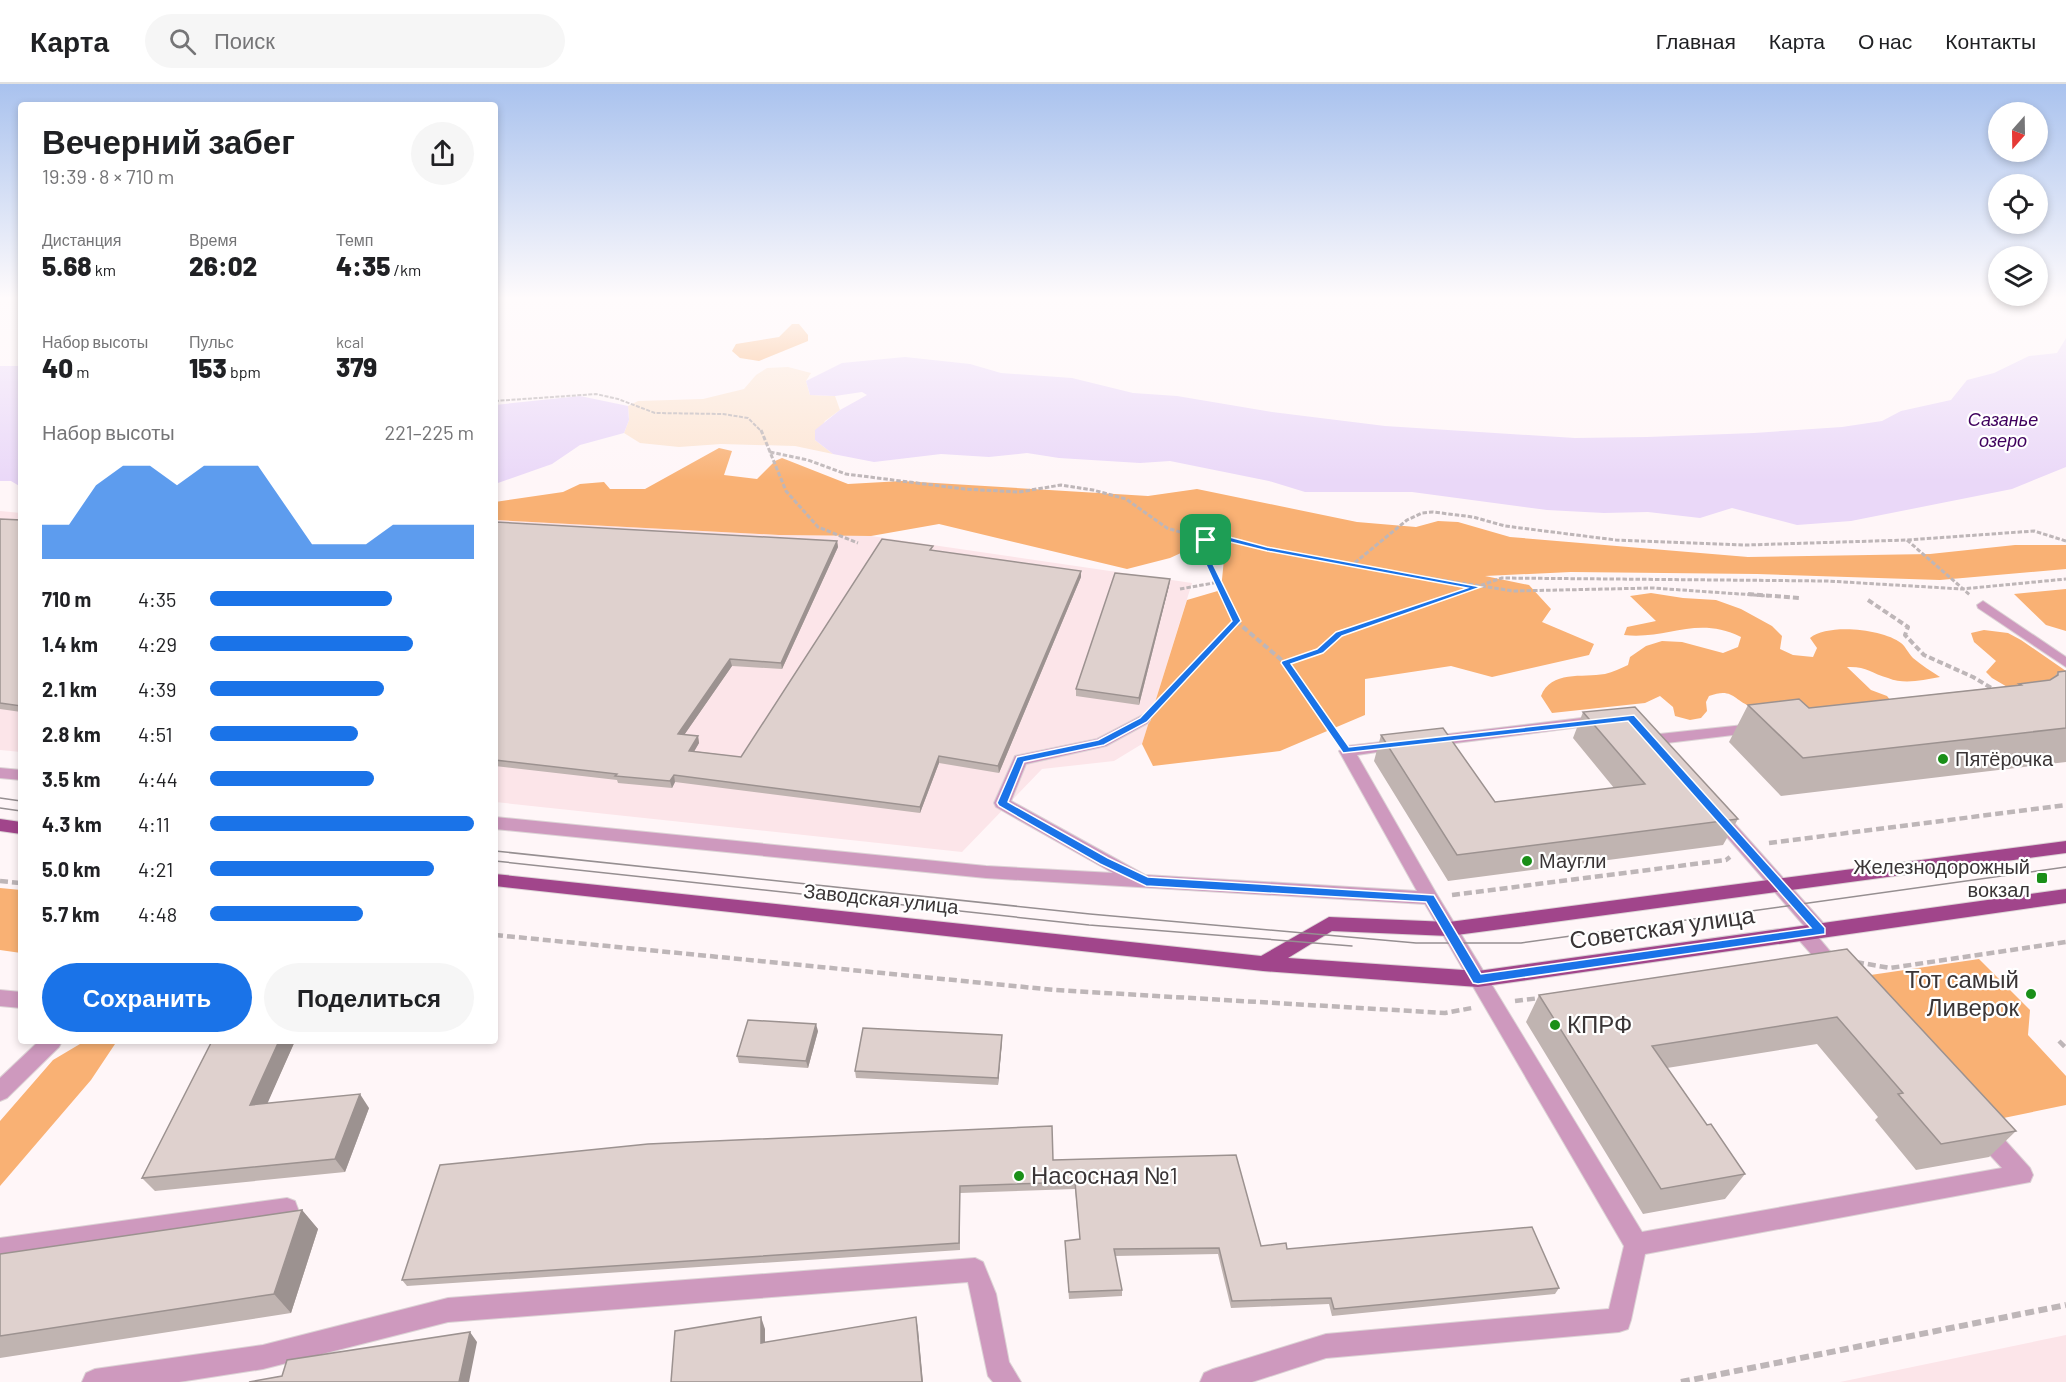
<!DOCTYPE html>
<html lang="ru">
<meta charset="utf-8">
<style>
:root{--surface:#fff;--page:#f6f6f6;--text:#202124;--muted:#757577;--line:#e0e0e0;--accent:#1a73e8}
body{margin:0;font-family:Barlow,sans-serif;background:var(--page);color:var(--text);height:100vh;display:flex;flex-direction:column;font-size:22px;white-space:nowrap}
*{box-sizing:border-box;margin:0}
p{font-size:20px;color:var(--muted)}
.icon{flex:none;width:33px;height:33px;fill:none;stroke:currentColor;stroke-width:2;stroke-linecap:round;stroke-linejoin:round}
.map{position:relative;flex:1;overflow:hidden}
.drawer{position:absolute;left:18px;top:18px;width:480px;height:942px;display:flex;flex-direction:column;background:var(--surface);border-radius:6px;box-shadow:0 3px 9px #0003}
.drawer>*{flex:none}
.needle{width:39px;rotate:200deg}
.fabs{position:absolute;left:1988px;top:18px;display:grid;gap:12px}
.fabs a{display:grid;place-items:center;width:60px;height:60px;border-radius:50%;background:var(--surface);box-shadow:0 3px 9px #0003;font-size:30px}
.pin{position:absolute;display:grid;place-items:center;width:51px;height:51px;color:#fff;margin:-26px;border-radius:12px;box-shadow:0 3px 9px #0006}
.round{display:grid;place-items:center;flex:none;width:63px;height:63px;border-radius:32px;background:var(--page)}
.summary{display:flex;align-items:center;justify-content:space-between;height:102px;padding:0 24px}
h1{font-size:33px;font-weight:800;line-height:45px}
.metrics{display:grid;grid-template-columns:repeat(3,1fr);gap:9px;height:102px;padding:6px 24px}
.metrics div{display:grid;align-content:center}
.metrics b{font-size:26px;font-weight:800}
.metrics small{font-size:16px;font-weight:400}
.metrics p{font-size:16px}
.chart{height:168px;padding:12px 24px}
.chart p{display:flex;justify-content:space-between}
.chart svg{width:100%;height:108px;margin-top:6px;fill:var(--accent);opacity:.7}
.cta{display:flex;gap:12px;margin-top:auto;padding:12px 24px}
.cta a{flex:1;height:69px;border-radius:36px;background:var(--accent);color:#fff;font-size:24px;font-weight:800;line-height:69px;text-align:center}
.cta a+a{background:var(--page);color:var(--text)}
ul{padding:0 24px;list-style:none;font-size:20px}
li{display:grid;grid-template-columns:96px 72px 1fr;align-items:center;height:45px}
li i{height:15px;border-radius:8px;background:var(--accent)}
header{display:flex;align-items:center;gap:36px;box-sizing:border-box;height:84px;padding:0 30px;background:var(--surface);border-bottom:2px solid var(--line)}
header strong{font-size:28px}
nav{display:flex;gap:33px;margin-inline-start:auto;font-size:21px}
.search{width:420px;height:54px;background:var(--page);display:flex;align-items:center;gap:15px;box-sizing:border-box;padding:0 21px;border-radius:33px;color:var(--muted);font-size:22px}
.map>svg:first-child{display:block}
</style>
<header>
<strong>Карта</strong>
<div class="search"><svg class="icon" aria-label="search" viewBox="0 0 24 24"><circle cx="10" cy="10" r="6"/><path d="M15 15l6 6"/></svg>Поиск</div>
<nav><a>Главная</a><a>Карта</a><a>О нас</a><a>Контакты</a></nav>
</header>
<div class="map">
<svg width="2066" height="1298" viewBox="0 0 2066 1298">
<rect width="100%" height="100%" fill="#fff6f8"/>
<path fill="#fce5e9" d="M0 427 21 429V668L0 666Z
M495 436 779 451 871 452 1192 499 1142 660 1114 677 1042 685 962 768 495 718Z
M2066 1251V1298H1840Z"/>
<path fill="#fce5d3" d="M788 283 811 289 806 297 810 311 835 312 840 326 825 337 815 356 833 370 795 362 721 360 679 363 640 359 624 349 629 336 628 322 638 317 703 315 744 305 756 291 767 284Z"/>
<path fill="#f9b174" d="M792 240H799L808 251V257L759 277 740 274 732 267 736 260 779 253Z
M719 364 732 367 724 391 757 395 775 377 782 374 848 400 902 397 1148 412 1197 405 1357 438 1416 443 1438 437 1458 438 1510 453 1748 473 1930 470 2015 461H2066V485L1940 496 1757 490 1571 488 1485 492 1529 501 1551 525 1542 538 1594 560 1589 571 1492 593 1451 582 1365 595V631L1280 667 1153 682 1142 660 1187 516 1221 506 1224 475 1194 463 1170 474 1127 485 939 440 871 452 779 451 495 436V418L563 408 580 400 604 398 610 405H645Z
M2066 505V547L2046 541 2014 510Z
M1651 509 1683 514 1716 516 1741 525 1772 542 1782 552 1780 565 1793 571 1813 573 1817 564 1810 554C1828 539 1883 545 1901 559 1906 563 1908 569 1913 574 1921 581 1931 587 1940 593 1922 596 1905 601 1888 594 1871 589 1866 582 1847 583L1871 606 1887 612 1894 621 1891 628 1752 623C1733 616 1733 603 1709 612L1706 618 1707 627 1701 634 1690 636 1675 632 1673 623 1660 612 1645 619 1552 629 1541 612C1551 586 1582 594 1605 590 1613 588 1621 584 1628 581L1630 573 1646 562 1662 557 1682 558 1723 569 1738 563 1741 553C1696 531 1668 556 1624 551L1627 543 1656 537 1630 512Z
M1984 546 2008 549 2021 556 2066 587V596L2009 604 1992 594 1986 588 1996 577 1974 558 1971 549Z
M0 804 21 806V869L0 866Z
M1979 875 2030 926 2028 951 2066 992V1021L1989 1037 1857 893Z
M85 957H117L91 996 0 1102V1037L53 976Z"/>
<path fill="#ead8f8" d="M2066 254V383L2012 405 1851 437 1797 441 1732 424 1700 434 1648 428 1604 429 1547 426 1412 408H1305L1269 397 1170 377 1140 379 1059 374 1027 369 989 373 941 370 874 378 833 370 815 356V346L840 326 867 311 862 308 835 312 810 311 806 297 842 279 905 273 970 280 1001 289 1072 294 1133 309 1177 312 1272 328 1385 342 1575 354 1647 353 1754 349 1842 343 1882 337 1901 327 1951 316 1967 296 1994 289 2029 272 2057 269Z
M0 282H21V403L11 397H0Z
M580 312 628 322 629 336 624 349 580 361 552 380 495 400V321Z"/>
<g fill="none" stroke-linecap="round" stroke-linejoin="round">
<defs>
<path id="minor" d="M1983 517 2066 573V583L1978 524 1977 521Z
M1143 631 1148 633 1150 636 1148 639 1106 662 1026 680 1011 717 1145 791 1417 807 1339 667 1347 662 1399 656 1404 658 1407 661 1404 664 1357 671 1436 809 1642 1148 2002 1084 1978 1058 1975 1051 1978 1044 1986 1041 1994 1044 2030 1084 2033 1091 2030 1098 1645 1170 1631 1236 1628 1245 1619 1248 1326 1274 1252 1298H1200L1204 1289 1213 1285 1326 1250 1609 1225 1624 1162 1425 820 986 794 495 745V733L986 782 1113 789 996 723 994 719 1015 672 1097 655Z
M1598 632 1605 637 1603 640 1432 662 1424 657 1432 652Z
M1753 640 1760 645 1758 648 1650 661 1642 656 1650 651Z
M0 684 21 686V696L0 694Z
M1719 727 1725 729 1826 842 1829 847 1826 852 1818 853 1844 884 1842 889 1835 891 1828 889 1798 855 1795 850 1798 845 1806 844 1713 737 1711 733 1713 729Z
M0 906 21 908V924L0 922Z
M39 957H62L59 963 7 1014 0 1017V994Z
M287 1114 295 1117 298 1125 295 1133 287 1136 0 1176V1154Z
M975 1174 983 1178 996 1210 1009 1278 1021 1298H993L988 1292 968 1198 448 1238 263 1285 179 1298H82L86 1289 95 1285 263 1261 448 1214Z"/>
<path id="major" d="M0 735 21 738V750L0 747Z
M2066 757V769L1449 852 1332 847 1288 874 1478 887 2066 805V819L1478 903 1263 887 495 802V790L1261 872 1329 833 1449 838Z"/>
</defs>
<use href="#minor" stroke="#dcd3d5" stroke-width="2"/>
<use href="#major" stroke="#dcd3d5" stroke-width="2"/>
<path stroke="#beb6b8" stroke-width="2" stroke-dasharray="4 1.5" stroke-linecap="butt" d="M495 317 596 310 618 315 655 329 723 330 748 334 762 348"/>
<path stroke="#beb6b8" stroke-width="3" stroke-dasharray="4.5 2" stroke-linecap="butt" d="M761 346 786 407 818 443 858 459
M770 368 808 376 846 390 964 405 1019 408 1061 401 1093 406 1126 415 1167 444 1206 456
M1907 456 1970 511
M1353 482 1513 507 1653 504 1769 512
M1180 505 1219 498
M1226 512 1204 470 1206 456 1222 453 1267 465 1352 481 1407 436 1422 429 1433 428 1473 433 1505 442 1616 456 1746 461 1907 456 2034 447 2066 457
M1450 512 1502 494 1827 497 1962 505 2066 495"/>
<path stroke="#beb6b8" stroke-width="4" stroke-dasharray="6 3" stroke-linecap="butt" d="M1748 510 1799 514
M1868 516 1908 543 1905 551 1924 571 1973 593 1993 605
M1236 537 1285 579
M1154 625 1236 537 1226 510
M1338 654 1285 579 1320 567 1339 550 1454 510"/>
<path stroke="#beb6b8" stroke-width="4.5" stroke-dasharray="8 4" stroke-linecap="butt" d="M1769 759 2066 721
M0 797 21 799
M1452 811 1726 776 1730 773
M495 851 1055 906 1445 929 1472 924
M1856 878 1890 884 2066 858
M1515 917 1540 914
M2059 957 2066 964"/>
<path stroke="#beb6b8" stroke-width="6" stroke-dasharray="9 4.5" stroke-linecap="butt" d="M1681 1298 2066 1221"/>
<use href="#minor" fill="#ce99be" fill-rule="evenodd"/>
<use href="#major" fill="#a1458b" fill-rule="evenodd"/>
<path stroke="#968f91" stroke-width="1.5" d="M0 714 21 717
M0 724 21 727
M495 767 1090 830 1416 859H1521L2066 783
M495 777 1089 841 1352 862"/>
</g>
<path fill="#c0b4b1" d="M0 435 21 436V628L0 625Z
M495 438 837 457 838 463 782 585 732 582 684 651 698 652 699 659 694 667 741 673 933 467 1081 493 999 689 939 679 920 729 675 698 672 704 618 699 617 696 495 682Z
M1170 495 1169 502 1139 621 1076 612V605Z
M2066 587V678L1781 712 1729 658 1748 621 1809 624 2018 601 2019 600 2050 596 2054 593 2058 588Z
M1583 628 1738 735 1723 761 1448 797 1374 677 1381 651 1495 718 1614 704 1573 654Z
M1847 865 2016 1047 1989 1073 1916 1086 1875 1036 1878 1033 1817 960 1667 984 1707 1041 1745 1090 1725 1115 1643 1130 1526 938 1539 911Z
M818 947 808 984 739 979 737 972Z
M212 957H295L267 1019 369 1024 345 1088 155 1107 142 1094Z
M1002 957 998 1001 856 994 855 987Z
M1053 1076 1261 1162 1559 1204 1555 1210 1332 1232 1329 1220 1231 1224 1218 1170 1115 1172 1122 1206V1212L1069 1215 1065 1157 1080 1155 1075 1105 960 1109V1166L407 1202 402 1196Z
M302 1126 318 1145 291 1229 0 1274V1170Z"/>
<path fill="#9c9290" d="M837 457 838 463 782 585 781 579Z
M1081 487V493L999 689 998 682Z
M1170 495 1169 502 1139 621V614Z
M730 575 732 582 680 657 678 650Z
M698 652 699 659 691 673 689 667Z
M939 672V679L920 729V723Z
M674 691 675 698 672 704 670 697Z
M816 940 818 947 808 984 806 977Z
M1002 951V957L998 1001V994Z
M279 957H295L261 1034 250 1021Z
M360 1010 369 1024 345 1088 335 1075Z
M302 1126 318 1145 291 1229 274 1210Z
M761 1233 765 1245V1271L761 1259Z
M916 1233 918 1245 923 1298H922Z
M470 1248 477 1258 469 1298H459Z"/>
<path fill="#dfd1ce" stroke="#9c9290" stroke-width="1.5" d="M0 435 21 436V622L0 619Z
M495 438 837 457 781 579 730 575 678 650 698 652 689 667 741 673 882 455 933 462 930 466 1081 487 998 682 939 672 920 723 674 691 670 697 615 692 617 690 495 676Z
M1115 489 1170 495 1139 614 1076 605Z
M2066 587V644L1803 674 1748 621 1799 615 1809 624 2021 601 2019 600 2050 596 2058 591V588Z
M1635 623 1738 735 1457 771 1381 651 1443 644 1495 718 1645 700 1583 628Z
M1847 865 2016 1047 1941 1060 1898 1010 1903 1009 1837 933 1652 962 1707 1041 1711 1040 1745 1090 1661 1105 1539 911Z
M748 936 816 940 806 977 737 972Z
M863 944 1002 951 998 994 855 987Z
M212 957H279L250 1021 360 1010 335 1075 142 1094Z
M1052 1042 1053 1076 1236 1071 1261 1162 1286 1159 1287 1165 1532 1143 1559 1204 1334 1225 1331 1214 1232 1217 1219 1164 1114 1165 1122 1206 1069 1208 1065 1157 1080 1155 1075 1098 960 1102 959 1159 402 1196 440 1081 648 1060Z
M302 1126 274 1210 0 1252V1170Z
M761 1233V1259L916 1233 922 1298H671L675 1247Z
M470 1248 459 1298H249L282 1292 287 1276Z"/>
<linearGradient id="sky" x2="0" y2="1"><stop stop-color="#a9c2ee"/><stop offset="0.54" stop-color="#fffbfc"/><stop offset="1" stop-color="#fffbfc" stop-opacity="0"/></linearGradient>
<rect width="2066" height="397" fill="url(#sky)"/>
<path fill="#1a73e8" stroke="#fff" stroke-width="1.5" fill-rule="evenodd" d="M1222 451 1267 463 1481 503 1342 552 1323 569 1291 580 1349 663 1634 631 1825 844V850L1478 900 1473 899 1426 818 1146 802 1100 780 999 722 997 719 1017 673 1098 656 1140 634 1232 537 1201 470 1203 455ZM1222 456 1267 467 1467 504 1336 548 1317 565 1282 577 1281 579 1343 669 1628 637 1811 844 1481 890 1434 811 1148 793 1108 774 1008 718 1024 678 1104 661 1147 638 1239 539 1241 537 1208 470 1209 458Z"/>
<g fill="#1a8f18" stroke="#fff" stroke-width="2">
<circle cx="1943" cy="675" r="6"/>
<circle cx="1527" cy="777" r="6"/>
<rect x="2036" y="788" width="12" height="12" rx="3"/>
<circle cx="2031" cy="910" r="6"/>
<circle cx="1555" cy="941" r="6"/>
<circle cx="1019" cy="1092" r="6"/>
</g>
<g text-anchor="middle" stroke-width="4.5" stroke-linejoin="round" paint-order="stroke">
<g font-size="18" font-style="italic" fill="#3f005d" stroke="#fff">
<text x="2003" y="342">Сазанье<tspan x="2003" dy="21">озеро</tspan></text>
</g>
<g font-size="20" fill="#3a3536" stroke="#fff" text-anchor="start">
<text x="1955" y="682">Пятёрочка</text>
<text x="1539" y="784">Маугли</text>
<text x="2030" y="790" text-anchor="end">Железнодорожный<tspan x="2030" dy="23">вокзал</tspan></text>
</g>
<g font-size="20" fill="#3a3536" stroke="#fff">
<text transform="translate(881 815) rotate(6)" y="7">Заводская улица</text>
</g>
<g font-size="24" fill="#3a3536" stroke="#fff">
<text transform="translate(1662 844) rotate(-8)" y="8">Советская улица</text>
</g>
<g font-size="24" fill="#3a3536" stroke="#fff" text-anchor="start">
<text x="2019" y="904" text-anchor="end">Тот самый<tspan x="2019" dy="28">Ливерок</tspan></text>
<text x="1567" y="949">КПРФ</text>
<text x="1031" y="1100">Насосная №1</text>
</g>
</g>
</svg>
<div class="fabs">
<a><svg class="needle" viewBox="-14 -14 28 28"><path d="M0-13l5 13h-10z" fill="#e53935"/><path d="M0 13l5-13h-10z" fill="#757577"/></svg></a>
<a><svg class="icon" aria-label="locate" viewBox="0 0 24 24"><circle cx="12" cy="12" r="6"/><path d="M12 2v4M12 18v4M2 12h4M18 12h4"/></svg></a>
<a><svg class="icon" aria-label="layers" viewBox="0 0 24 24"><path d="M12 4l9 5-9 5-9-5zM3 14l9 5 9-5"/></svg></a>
</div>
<div class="pin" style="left:1206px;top:456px;background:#1e9e55"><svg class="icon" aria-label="arrive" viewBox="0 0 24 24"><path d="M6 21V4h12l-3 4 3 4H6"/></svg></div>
<section class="drawer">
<div class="summary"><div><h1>Вечерний забег</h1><p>19:39 · 8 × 710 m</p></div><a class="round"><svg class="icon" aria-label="share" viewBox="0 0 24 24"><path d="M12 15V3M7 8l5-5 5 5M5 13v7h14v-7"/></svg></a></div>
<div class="metrics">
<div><p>Дистанция</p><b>5.68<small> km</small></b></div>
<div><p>Время</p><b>26:02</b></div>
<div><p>Темп</p><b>4:35<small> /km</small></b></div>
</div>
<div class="metrics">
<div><p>Набор высоты</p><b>40<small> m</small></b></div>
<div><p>Пульс</p><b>153<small> bpm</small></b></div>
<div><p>kcal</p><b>379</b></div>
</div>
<div class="chart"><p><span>Набор высоты</span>221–225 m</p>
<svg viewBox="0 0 160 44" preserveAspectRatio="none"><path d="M0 44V30L10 30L20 14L30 6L40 6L50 14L60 6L70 6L80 6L90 22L100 38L110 38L120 38L130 30L140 30L150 30L160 30V44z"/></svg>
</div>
<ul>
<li><b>710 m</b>4:35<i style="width:69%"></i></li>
<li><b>1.4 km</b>4:29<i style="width:77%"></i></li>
<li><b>2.1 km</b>4:39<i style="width:66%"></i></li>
<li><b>2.8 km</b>4:51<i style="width:56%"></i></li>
<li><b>3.5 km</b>4:44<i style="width:62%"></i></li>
<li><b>4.3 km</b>4:11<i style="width:100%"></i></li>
<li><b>5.0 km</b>4:21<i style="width:85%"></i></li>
<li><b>5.7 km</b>4:48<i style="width:58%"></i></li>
</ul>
<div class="cta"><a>Сохранить</a><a>Поделиться</a></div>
</section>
</div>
